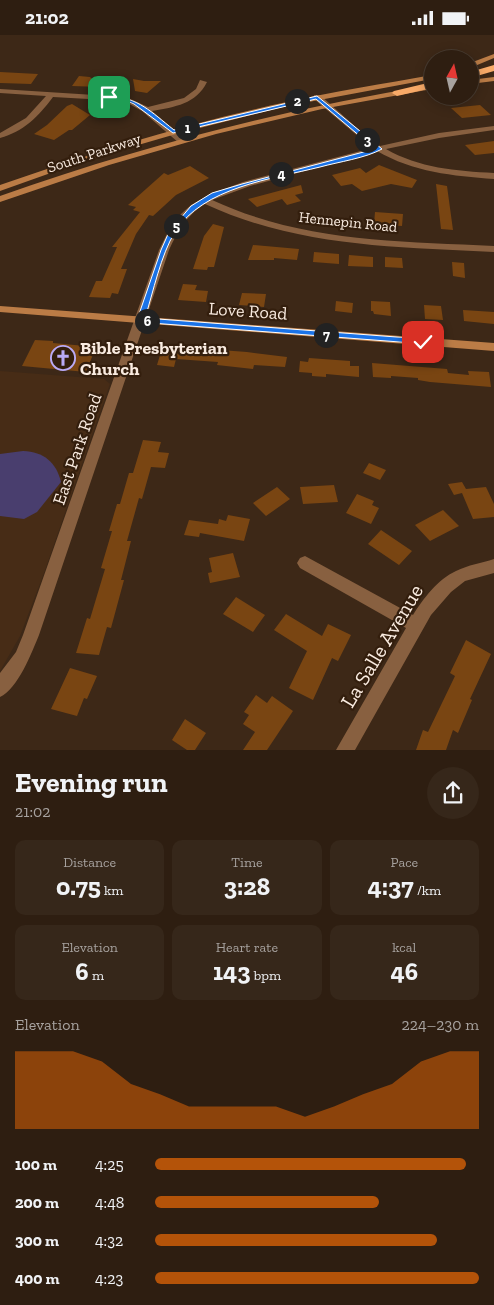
<!DOCTYPE html>
<meta charset="utf-8">
<style>
:root{--surface:#2e1e11;--page:#36271a;--text:#f1f3f6;--muted:#a7a29f;--line:#493c31;--accent:#b45309}
body{margin:0;font-family:"Zilla Slab",serif;background:var(--page);color:var(--text);height:100vh;display:flex;flex-direction:column;font-size:19px;white-space:nowrap}
*{box-sizing:border-box;margin:0}
p{font-size:16px;color:var(--muted)}
.icon{flex:none;width:28px;height:28px;fill:none;stroke:currentColor;stroke-width:2;stroke-linecap:round;stroke-linejoin:round}
.map{position:relative;height:715px;overflow:hidden}
.drawer{display:flex;flex-direction:column;background:var(--surface);flex:1}
.drawer>*{flex:none}
.needle{width:32px;rotate:8deg}
.fabs{position:absolute;left:424px;top:15px;display:grid;gap:10px}
.fabs a{display:grid;place-items:center;width:55px;height:55px;border-radius:50%;background:var(--surface);box-shadow:0 2px 12px #0003,0 0 0 1px var(--line);font-size:25px}
.pin{position:absolute;display:grid;place-items:center;width:42px;height:42px;color:#fff;margin:-21px;border-radius:10px;box-shadow:0 2px 8px #0006}
.km{position:absolute;width:25px;height:25px;margin:-12px;border-radius:50%;background:#222;color:#fff;font-size:14px;line-height:25px;text-align:center}
.round{display:grid;place-items:center;flex:none;width:52px;height:52px;border-radius:26px;background:var(--page)}
.summary{display:flex;align-items:center;justify-content:space-between;height:85px;padding:0 15px}
h1{font-size:28px;font-weight:700;line-height:38px}
.figures{display:grid;grid-template-columns:repeat(3,1fr);gap:8px;height:85px;padding:5px 15px}
.figures div{display:grid;align-content:center;border-radius:10px;background:var(--page);text-align:center}
.figures b{font-size:25px;font-weight:700}
.figures small{font-size:14px;font-weight:400}
.figures p{font-size:14px}
.chart{height:140px;padding:10px 15px}
.chart p{display:flex;justify-content:space-between}
.chart svg{width:100%;height:90px;margin-top:5px;fill:var(--accent);opacity:.7}
ul{padding:0 15px;list-style:none;font-size:16px}
li{display:grid;grid-template-columns:80px 60px 1fr;align-items:center;height:38px}
li i{height:12px;border-radius:6px;background:var(--accent)}
.status{display:flex;justify-content:space-between;align-items:center;height:35px;padding:0 25px;background:var(--surface);direction:ltr}
.status svg{height:14px;fill:currentColor}
.map>svg:first-child{display:block}
</style>
<div class="status"><b>21:02</b><svg viewBox="0 0 49 12"><path d="M0 12V9h3v3zM5 12V6h3v6zM10 12V3h3v9zM15 12V0h3v12zM26 1h20v11H26zM47 4h2v5h-2z"/></svg></div>
<div class="map">
<svg width="494" height="715" viewBox="0 0 494 715">
<rect width="100%" height="100%" fill="#3d2817"/>
<path fill="#472c16" d="M0 336 104 344 110 349 44 538 20 601 0 636Z"/>
<path fill="#493e6e" d="M23 416C44 417 56 427 61 447L37 477 24 484 0 481V419Z"/>
<path fill="#794512" d="M0 37 38 39 31 49 0 48Z
M79 41 90 42 100 52 72 51Z
M133 44 144 46H161L147 58 135 56Z
M100 66 111 67 103 81 95 74Z
M72 69 90 80 72 95H69L54 105 34 99 47 90 67 71Z
M480 70 491 80 462 83 451 73Z
M494 106V118L475 120 465 110Z
M379 130 417 145 412 153 391 149 362 156 352 149 341 151 332 140 360 133 366 138Z
M190 131 209 143 176 160 153 181 149 180 136 199 121 234H127L118 259 112 258 110 263 89 262 96 246H102L117 212H112L140 177 133 175 136 172 128 170 164 138 168 140Z
M436 149 447 151 453 195 441 194Z
M301 150 303 158 295 160 301 166 287 170 282 164 257 172 248 164Z
M375 177 403 179 402 191 374 189Z
M213 189 224 192 214 232H208L207 235 193 234 204 201Z
M253 210 299 214 297 225 274 223V225H248Z
M314 217 339 219V229L313 227Z
M349 220 373 222V232L348 231Z
M385 222 402 223 403 233 385 232Z
M452 227 464 228 465 243 453 241Z
M183 249 197 250 195 255 208 256 206 267 178 265Z
M242 258 266 259 264 272 239 270Z
M336 266 353 268 352 278 335 276Z
M371 266 390 267 391 281 374 279 373 276H371Z
M424 270 441 271 443 285 425 284Z
M463 275 494 277V289L464 286Z
M35 305 53 306V308L96 312 86 337 22 331Z
M167 311 247 317 287 322 285 332 254 330 253 334 217 330 218 327 176 324 174 332 157 330 160 320H164Z
M309 323 350 326V331H359V342L326 339V342L312 341V338L299 337 300 326 308 327Z
M372 328 447 334 448 338 469 340 468 336 489 337 491 352 430 347 418 345V343L391 341V343L373 342Z
M143 405 161 407 158 417 169 418 165 433 151 432 142 464 139 463 127 506H131L121 545H124L111 593 107 592 99 620 76 618 87 583 90 584 105 534 101 533 112 496H109L117 469H120L129 438H133Z
M369 428 386 435 380 445 363 438Z
M462 447 466 454 486 452 494 469V482L473 484 462 458 454 460 448 449Z
M334 450 338 467 303 469 300 452Z
M277 452 290 464 266 481 253 468Z
M357 459 374 466 372 470 379 473 371 489 346 478Z
M443 475 459 491 430 506 415 490Z
M228 480 250 484 244 506 200 498 199 502 184 500 189 485 218 489 219 484 226 486Z
M381 495 412 516 399 530 368 509Z
M233 518 240 542 210 548 208 538 212 537 209 523Z
M236 562 265 580 253 597 223 579Z
M286 579 322 601 328 589 351 600 338 626 332 623 313 665 289 653 307 616 274 595Z
M466 605 491 619 470 664 472 665 458 698 453 695 446 715H416L423 695 428 697 455 641 450 638Z
M70 633 97 641 87 664 84 663 77 681 51 674Z
M256 660 267 668 272 661 293 676 267 715H243L255 697 243 689 249 680 244 677Z
M185 684 206 698 195 715H187L172 705Z"/>
<g fill="none" stroke-linecap="round" stroke-linejoin="round">
<path fill="#886040" fill-rule="evenodd" d="M200 45 207 47C196 69 175 72 152 76L185 104V108H179L142 76 124 66 53 62C39 81 23 97 0 103V98L26 83 46 61 0 58V54L126 62 148 72 184 63 196 54Z
M314 60H320L358 94 380 111 439 98 494 91V95L439 103 386 114C419 133 456 136 494 138V144C453 141 413 137 377 116L250 151 212 165C303 207 396 206 494 211V217C394 212 298 212 205 169 187 180 178 195 169 215L39 600C32 617 18 654 0 662V638L16 617 23 600 159 215 168 197 181 179 191 170 211 159 243 147 372 113 314 64Z
M305 521 413 580C423 564 438 544 456 536 468 530 482 528 494 524V538L465 546 451 557 431 580 355 715H336L406 593 300 533 297 528 300 523Z"/>
<path fill="#bb7c46" fill-rule="evenodd" d="M494 19V23L470 33V28Z
M432 40V44L287 71 176 99 90 124 0 156V150C94 117 189 88 287 67 335 56 384 49 432 40Z
M494 42V46L470 49V45Z
M432 50V54L322 74 216 99 109 130 0 167V161C141 111 284 74 432 50Z
M0 271 494 308V316L0 277Z"/>
<path fill="#f8aa68" fill-rule="evenodd" d="M494 30V36L470 43V37Z
M432 47V53L397 61 392 58 394 56Z"/>
</g>
<path fill="#1a73e8" stroke="#fff" d="M109 60C140 64 150 76 174 95L317 61 382 114C366 123 338 127 320 132 272 144 203 152 175 197 161 219 153 258 145 283L423 304 426 305V309L138 287 137 285 161 215 169 197 191 171 212 158 242 149 375 114 316 64 173 98 134 69 125 65 107 63Z"/>
<defs>
<symbol id="church-ring" viewBox="-11 -11 22 22"><circle r="9.5" fill="#331e0d" stroke="#baaaf6" stroke-width="1.5"/><path d="M-1.2-6h2.4v3.5h3.3v2.4h-3.3V6h-2.4V-.1h-3.3v-2.4h3.3Z" fill="#baaaf6"/></symbol>
</defs>
<g fill-rule="evenodd">
<use href="#church-ring" x="49" y="309" width="28" height="28"/>
</g>
<g text-anchor="middle" stroke-width="4.5" stroke-linejoin="round" paint-order="stroke">
<g font-size="15" fill="#f9ebe0" stroke="#331e0d">
<text transform="translate(94 118) rotate(-18)" y="5">South Parkway</text>
<text transform="translate(348 187) rotate(6)" y="5">Hennepin Road</text>
</g>
<g font-size="18" fill="#f9ebe0" stroke="#331e0d">
<text transform="translate(248 276) rotate(4)" y="6">Love Road</text>
<text transform="translate(77 414) rotate(-71)" y="6">East Park Road</text>
</g>
<g font-size="18" font-weight="bold" fill="#f9ebe0" stroke="#331e0d" text-anchor="start">
<text x="80" y="319">Bible Presbyterian<tspan x="80" dy="21">Church</tspan></text>
</g>
<g font-size="21" fill="#f9ebe0" stroke="#331e0d">
<text transform="translate(382 611) rotate(-59)" y="7">La Salle Avenue</text>
</g>
</g>
</svg>
<div class="fabs">
<a><svg class="needle" viewBox="-14 -14 28 28"><path d="M0-13l5 13h-10z" fill="#e53935"/><path d="M0 13l5-13h-10z" fill="#a7a29f"/></svg></a>
</div>
<div class="pin" style="left:109px;top:62px;background:#1e9e55"><svg class="icon" aria-label="arrive" viewBox="0 0 24 24"><path d="M6 21V4h12l-3 4 3 4H6"/></svg></div>
<div class="pin" style="left:423px;top:307px;background:#d93025"><svg class="icon" aria-label="check" viewBox="0 0 24 24"><path d="M5 12l5 5 9-10"/></svg></div>
<b class="km" style="left:187px;top:93px">1</b>
<b class="km" style="left:297px;top:66px">2</b>
<b class="km" style="left:367px;top:105px">3</b>
<b class="km" style="left:281px;top:139px">4</b>
<b class="km" style="left:176px;top:191px">5</b>
<b class="km" style="left:147px;top:286px">6</b>
<b class="km" style="left:326px;top:300px">7</b>
</div>
<section class="drawer">
<div class="summary"><div><h1>Evening run</h1><p>21:02</p></div><a class="round"><svg class="icon" aria-label="share" viewBox="0 0 24 24"><path d="M12 15V3M7 8l5-5 5 5M5 13v7h14v-7"/></svg></a></div>
<div class="figures">
<div><p>Distance</p><b>0.75<small> km</small></b></div>
<div><p>Time</p><b>3:28</b></div>
<div><p>Pace</p><b>4:37<small> /km</small></b></div>
</div>
<div class="figures">
<div><p>Elevation</p><b>6<small> m</small></b></div>
<div><p>Heart rate</p><b>143<small> bpm</small></b></div>
<div><p>kcal</p><b>46</b></div>
</div>
<div class="chart"><p><span>Elevation</span>224–230 m</p>
<svg viewBox="0 0 160 44" preserveAspectRatio="none"><path d="M0 44V6L10 6L20 6L30 11L40 22L50 27L60 33L70 33L80 33L90 33L100 38L110 33L120 27L130 22L140 11L150 6L160 6V44z"/></svg>
</div>
<ul>
<li><b>100 m</b>4:25<i style="width:96%"></i></li>
<li><b>200 m</b>4:48<i style="width:69%"></i></li>
<li><b>300 m</b>4:32<i style="width:87%"></i></li>
<li><b>400 m</b>4:23<i style="width:100%"></i></li>
</ul>
</section>
